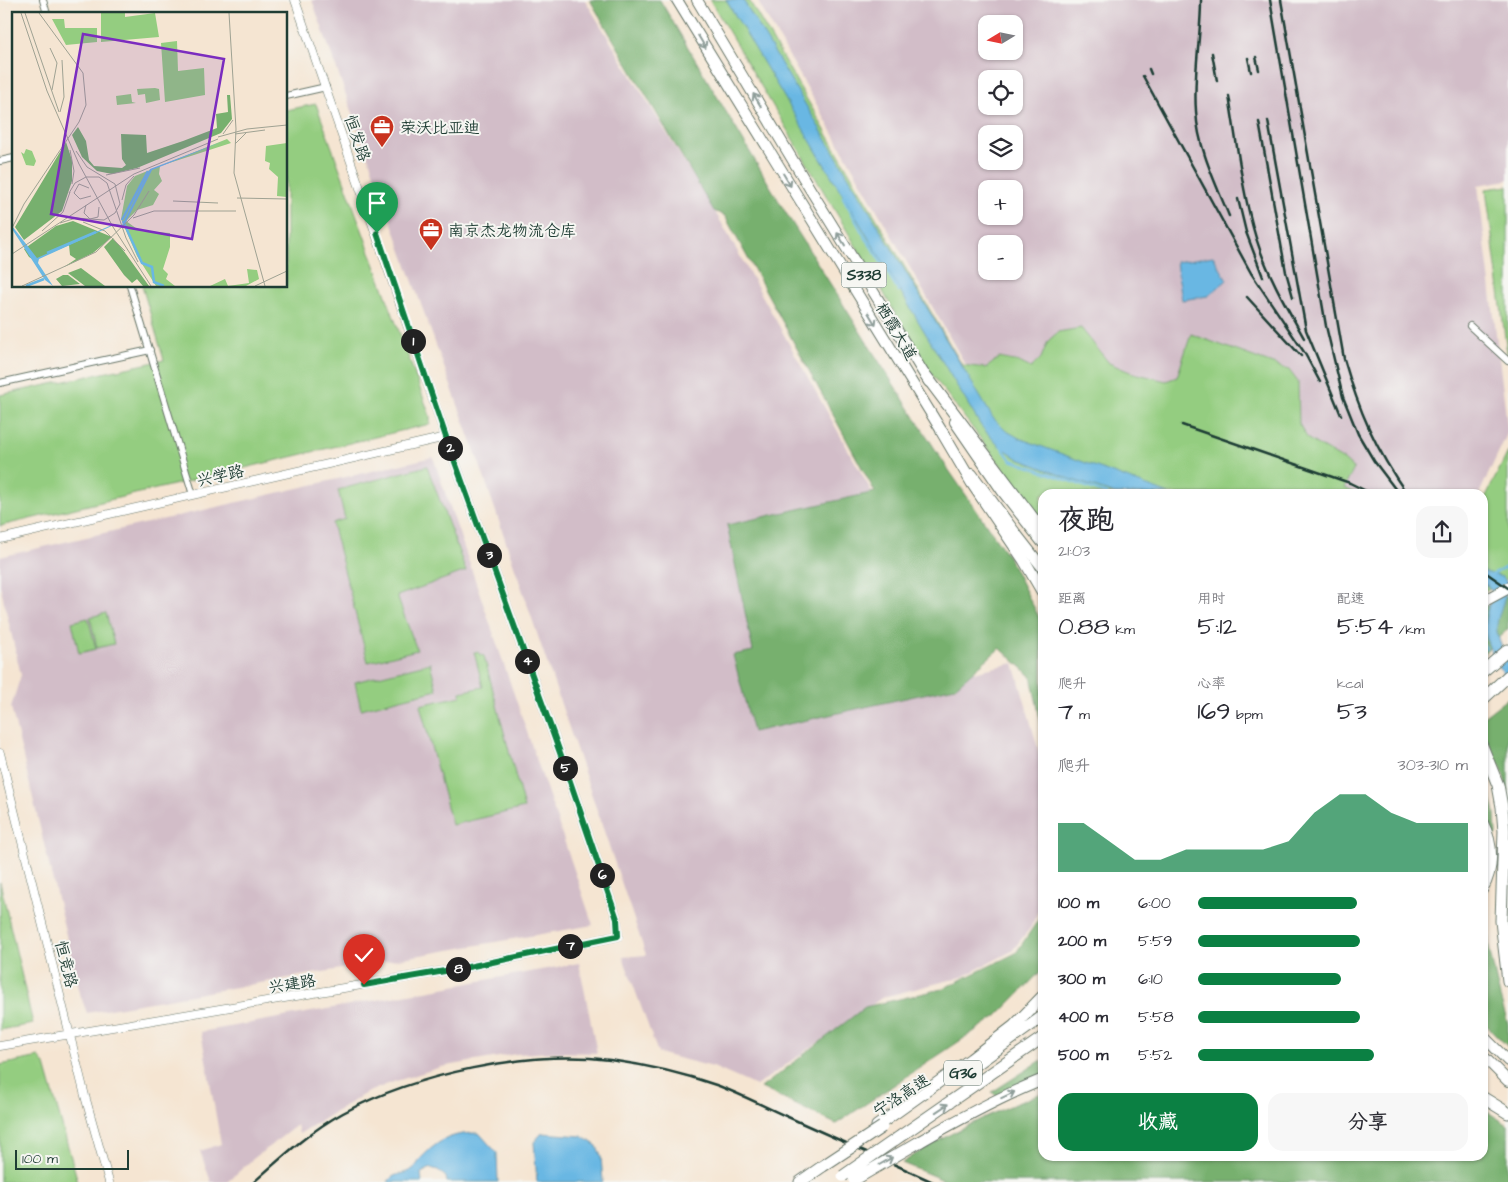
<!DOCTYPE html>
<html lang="zh">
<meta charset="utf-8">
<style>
:root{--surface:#fff;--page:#f7f7f7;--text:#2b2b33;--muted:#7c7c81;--accent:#0b8043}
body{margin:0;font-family:"Architects Daughter","LXGW WenKai TC",sans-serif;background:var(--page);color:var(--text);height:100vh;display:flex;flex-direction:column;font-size:19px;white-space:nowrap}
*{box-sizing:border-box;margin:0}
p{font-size:16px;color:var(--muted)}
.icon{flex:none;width:28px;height:28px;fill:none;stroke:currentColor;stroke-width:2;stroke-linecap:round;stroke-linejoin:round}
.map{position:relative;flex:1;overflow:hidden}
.panel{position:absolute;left:1038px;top:489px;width:450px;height:672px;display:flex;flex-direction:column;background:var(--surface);border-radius:15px;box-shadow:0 1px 4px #0004}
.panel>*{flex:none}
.needle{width:32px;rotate:260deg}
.tools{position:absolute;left:978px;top:15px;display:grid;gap:10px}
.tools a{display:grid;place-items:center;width:45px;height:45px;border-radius:10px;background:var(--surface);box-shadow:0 1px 4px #0004;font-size:25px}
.scale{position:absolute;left:15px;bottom:12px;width:114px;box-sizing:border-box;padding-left:5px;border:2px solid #1f3d34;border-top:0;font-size:14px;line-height:18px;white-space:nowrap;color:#1f3d34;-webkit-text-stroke:4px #f6f6f2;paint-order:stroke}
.pin{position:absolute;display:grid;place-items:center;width:42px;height:42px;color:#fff;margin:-51px -21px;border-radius:50% 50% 50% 0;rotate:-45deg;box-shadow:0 0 5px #0007}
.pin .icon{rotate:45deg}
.km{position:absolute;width:25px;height:25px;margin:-12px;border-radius:50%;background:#222;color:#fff;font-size:14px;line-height:25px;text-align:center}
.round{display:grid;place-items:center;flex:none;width:52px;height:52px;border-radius:15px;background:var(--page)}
.headline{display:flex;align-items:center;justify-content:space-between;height:85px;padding:0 20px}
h1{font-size:28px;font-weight:600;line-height:38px}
.figures{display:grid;grid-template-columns:repeat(3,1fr);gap:8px;height:85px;padding:5px 20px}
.figures div{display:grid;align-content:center}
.figures b{font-size:25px;font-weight:600}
.figures small{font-size:14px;font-weight:400}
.figures p{font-size:14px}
.chart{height:140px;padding:10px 20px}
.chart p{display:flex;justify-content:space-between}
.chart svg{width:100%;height:90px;margin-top:5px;fill:var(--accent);opacity:.7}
.cta{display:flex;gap:10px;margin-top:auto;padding:10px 20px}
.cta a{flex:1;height:58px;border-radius:15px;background:var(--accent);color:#fff;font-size:20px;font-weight:600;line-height:58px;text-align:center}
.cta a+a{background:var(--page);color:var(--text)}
ul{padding:0 20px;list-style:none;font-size:16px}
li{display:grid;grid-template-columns:80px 60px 1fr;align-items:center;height:38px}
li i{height:12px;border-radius:6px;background:var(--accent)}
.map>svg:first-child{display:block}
</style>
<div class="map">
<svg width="1508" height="1182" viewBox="0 0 1508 1182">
<rect width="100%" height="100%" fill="#f6f6f2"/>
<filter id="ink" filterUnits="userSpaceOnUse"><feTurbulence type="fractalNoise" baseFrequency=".02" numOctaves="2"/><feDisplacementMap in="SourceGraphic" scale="10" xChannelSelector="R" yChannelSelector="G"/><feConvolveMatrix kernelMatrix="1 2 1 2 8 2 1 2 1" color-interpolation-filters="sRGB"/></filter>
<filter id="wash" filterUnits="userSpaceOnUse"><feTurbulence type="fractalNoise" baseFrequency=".0096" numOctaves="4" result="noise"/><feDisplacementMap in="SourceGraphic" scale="20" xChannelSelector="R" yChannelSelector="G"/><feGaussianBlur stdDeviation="1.12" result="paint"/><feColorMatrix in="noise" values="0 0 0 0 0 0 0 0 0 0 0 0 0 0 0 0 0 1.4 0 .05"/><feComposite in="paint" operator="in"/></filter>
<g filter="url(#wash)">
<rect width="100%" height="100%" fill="#f5e5d2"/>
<path fill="#d2bdc8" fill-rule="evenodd" d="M312 0H585L721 222 950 632 960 675 1014 663 1042 763V902L1031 927 1012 951 962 977 883 997 756 1086 713 1067 658 1053 623 957 646 955 480 465 414 285Z
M757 0H1508V180L1478 185 1508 432 1479 494H1337L965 364ZM986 24H1014V51H986ZM986 79H1014V106H986ZM986 134H1014V161H986ZM986 189H1014V216H986ZM986 244H1014V271H986Z
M433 457 593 925 87 1013 81 997 11 707 21 675 0 585V557Z
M579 963 597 1053 552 1052 516 1054 441 1067 393 1082 366 1093 299 1134 297 1125 253 1159 227 1182H211L200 1151 221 1144 201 1032Z"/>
<path fill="#94cd80" stroke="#5a855a" d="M710 0H749L962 365 986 368 999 358 1019 362 1031 368 1041 358 1048 341 1058 332 1081 328 1109 363 1130 372 1166 381 1177 377 1191 334 1289 370 1298 382 1299 424 1308 439 1344 460 1354 469 1344 488 1358 494H1042V520L921 360 881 288Z
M316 104 430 416V424L0 526V395L164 360 142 286H286V110Z
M1508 186V361L1486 189Z
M1508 452V578L1483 592 1482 504Z
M427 466 466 571 397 596 417 650 368 662 332 523 345 519 338 490Z
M106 613 114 644 97 648 90 617Z
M88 618 96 649 79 653 72 622Z
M474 652H477L484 656 524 808 452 825 420 705 461 696V692L483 687Z
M430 663 437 690 361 709 355 682Z
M0 882 33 1024 0 1030Z
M39 1057 45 1065 78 1182H0V1065Z"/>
<path fill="#77b06e" stroke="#4b7651" d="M590 0H660L786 213 873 352 946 466 1008 556 1042 623V728L1031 676 1000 648 955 687 753 732 733 655 753 651 727 525 875 492 725 216 714 211Z
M1505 596 1508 598V629L1483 654V608Z
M1508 698V792L1502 770 1483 731 1482 718Z
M1482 768 1495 813 1496 835 1491 836 1488 822 1483 811Z
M1486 903 1489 948 1500 997 1508 1024V1047L1483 1022 1482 906Z
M1042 914V970L997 1016 836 1124 761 1088 865 1007 942 989 1016 953Z
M1042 1060V1075L996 1096 992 1092Z
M1042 1093V1156H1482L1483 1109 1508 1125V1182H948L902 1163C945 1134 994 1112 1042 1093Z"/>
<path fill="#69b7e3" stroke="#447a8c" d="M726 0H743L993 418 1005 430 1019 438 1169 494H1115L1070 479 1019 459 997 444 981 426Z
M1213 256 1227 280 1208 296 1182 300 1176 262Z
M1482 571 1502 577 1507 582C1508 600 1495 615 1497 632 1499 642 1504 651 1508 661 1508 666 1508 675 1508 681 1497 662 1482 642 1485 620 1486 610 1491 602 1493 593L1488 586 1483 584Z
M479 1133 497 1153 498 1182H447L446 1177 438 1170 431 1168 421 1173 422 1182H388C393 1172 406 1175 414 1168 417 1165 419 1161 421 1158 439 1139 453 1133 479 1133Z
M542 1133 582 1136 597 1146 601 1157 603 1182H537L534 1142Z"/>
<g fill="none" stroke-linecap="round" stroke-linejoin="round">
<path stroke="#69b7e3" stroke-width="2.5" d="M843 197 861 230 899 291
M1001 446 1011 460 1107 494
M1492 575 1508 566
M1482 643 1486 648"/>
</g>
</g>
<g filter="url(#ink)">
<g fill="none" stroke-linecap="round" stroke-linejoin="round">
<defs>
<path id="minor" d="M43 0 47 14
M286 96 326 87
M0 161 14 158
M130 286 193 495
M1470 326 1508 361
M0 383 150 350"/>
<path id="tertiary" d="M0 539 446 437
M0 753 85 1096 109 1182
M0 1046 468 967 618 936 617 919 563 761 446 437 295 0"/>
<path id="trunk" d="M677 0 946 438
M697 0 810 189 929 382
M955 422 1003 492 1042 542
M972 474 1017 535 1042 567
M1482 1035 1508 1061
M1482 1055 1508 1081"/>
<path id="motorway" d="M926 376 1042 530
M942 432 972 483 1024 560 1042 591
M1482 602 1508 588
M1482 672 1508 650
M1482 700 1508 676
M1482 746 1498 785 1502 807 1504 831 1501 921 1508 981
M1482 822C1493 844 1494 868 1482 889
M963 1074 1042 1017
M1482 1097 1508 1113
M877 1126 971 1059 1014 1026 1042 997
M902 1135 1042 1038
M919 1142C959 1119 999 1097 1042 1080
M800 1182 823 1166"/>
</defs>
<use href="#minor" stroke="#6a786b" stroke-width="8"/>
<use href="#tertiary" stroke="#6a786b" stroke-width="9"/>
<use href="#trunk" stroke="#6a786b" stroke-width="12"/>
<use href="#motorway" stroke="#6a786b" stroke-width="13"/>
<use href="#minor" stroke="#fff" stroke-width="6"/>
<use href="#tertiary" stroke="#fff" stroke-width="8"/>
<use href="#trunk" stroke="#fff" stroke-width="10"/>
<use href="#motorway" stroke="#fff" stroke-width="11"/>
<path stroke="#1f3d34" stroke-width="2.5" d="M1201 0C1201 37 1193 74 1196 111 1198 148 1215 182 1229 216
M1270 0 1326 326 1343 397 1358 434 1374 461 1399 494
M1281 0 1344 359C1359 411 1376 450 1407 494
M1212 53 1217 81
M1256 57 1259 70
M1248 58 1251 72
M1149 69 1151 74
M1143 76 1251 273 1304 352 1320 382
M1229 96C1237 143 1242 192 1256 238 1267 273 1286 306 1304 338
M1268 121 1306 330 1341 415
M1259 122 1286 272 1293 297
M1238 199 1246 232 1263 277
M1247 297 1301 356
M1182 425 1350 483 1372 494
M1482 570 1508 588
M254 1182C282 1157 310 1131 343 1113 416 1074 527 1050 610 1060 646 1065 682 1073 716 1085 741 1094 765 1107 788 1117 837 1139 885 1160 933 1182"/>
<defs>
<path id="motorway-bridge" d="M823 1166 882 1127
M843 1176 902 1135
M854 1180 919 1142"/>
</defs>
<use href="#motorway-bridge" stroke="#6a786b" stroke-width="13" stroke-linecap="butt"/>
<use href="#motorway-bridge" stroke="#fff" stroke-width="11"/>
</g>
<defs><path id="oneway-shaft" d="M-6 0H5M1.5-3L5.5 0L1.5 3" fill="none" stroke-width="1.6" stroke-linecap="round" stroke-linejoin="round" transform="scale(1.25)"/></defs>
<g stroke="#8f9e9a">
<use href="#oneway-shaft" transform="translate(702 42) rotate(59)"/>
<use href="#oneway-shaft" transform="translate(757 100) rotate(-121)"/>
<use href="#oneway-shaft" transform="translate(787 180) rotate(59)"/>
<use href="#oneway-shaft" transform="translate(841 239) rotate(-122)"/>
<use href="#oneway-shaft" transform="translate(872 319) rotate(59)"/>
<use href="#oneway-shaft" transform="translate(1008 1095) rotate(-25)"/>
<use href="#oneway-shaft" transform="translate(942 1108) rotate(-34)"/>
<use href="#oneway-shaft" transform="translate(886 1161) rotate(-30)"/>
</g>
</g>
<g fill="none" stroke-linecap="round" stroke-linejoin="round" filter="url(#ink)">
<defs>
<path id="route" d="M364 985 468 967 618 936 617 919 563 761 446 437 377 233"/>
</defs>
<use href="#route" stroke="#fff" stroke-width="10"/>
<use href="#route" stroke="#0b8043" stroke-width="6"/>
</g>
<defs>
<symbol id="office-pin" viewBox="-11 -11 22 30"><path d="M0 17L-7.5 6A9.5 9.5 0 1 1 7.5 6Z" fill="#c8321e" stroke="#f6f6f2"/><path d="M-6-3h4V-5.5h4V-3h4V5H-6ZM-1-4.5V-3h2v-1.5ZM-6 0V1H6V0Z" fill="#fff"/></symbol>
</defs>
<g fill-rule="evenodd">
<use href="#office-pin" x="368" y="113" width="28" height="38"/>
<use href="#office-pin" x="417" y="216" width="28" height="38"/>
</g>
<g text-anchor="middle" stroke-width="4" stroke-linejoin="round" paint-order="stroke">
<g fill="#f6f6f2" stroke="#60746d" stroke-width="1">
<rect x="841.5" y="262.5" width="45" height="25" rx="4"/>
<rect x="944" y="1060.5" width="38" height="25" rx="4"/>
</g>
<g font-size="15" font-weight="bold" fill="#1f3d34">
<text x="864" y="280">S338</text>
<text x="963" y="1078">G36</text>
</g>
<g font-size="16" fill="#1f3d34" stroke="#f6f6f2" text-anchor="start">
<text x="400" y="133">荣沃比亚迪</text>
<text x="448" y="236">南京杰龙物流仓库</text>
</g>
<g font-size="16" fill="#1f3d34" stroke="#f6f6f2">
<text transform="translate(358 138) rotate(71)" y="6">恒发路</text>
<text transform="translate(897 331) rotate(59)" y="6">栖霞大道</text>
<text transform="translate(220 475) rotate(-13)" y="6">兴学路</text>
<text transform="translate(67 964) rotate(76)" y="6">恒竞路</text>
<text transform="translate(292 983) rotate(-9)" y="6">兴建路</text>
<text transform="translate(901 1095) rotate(-33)" y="6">宁洛高速</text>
</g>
</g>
<g transform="translate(12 12)">
<rect width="275" height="275" fill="#f5e5d2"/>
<path d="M89 1H113V5L143 1 147 25 89 30ZM40 7H52L53 16H85V30L54 33ZM165 29 166 59 192 56 193 83 153 90 149 31ZM143 76 147 77 148 88 134 91 133 82 126 83 125 77ZM119 82 120 90 124 91 105 93 104 84ZM215 127 219 131 148 154 147 162 150 169 142 178 147 182 141 193 125 198 114 209 128 219 158 221V235L151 257 156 262 154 267 163 274H144L125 244 109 207 115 174 123 164ZM275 131V185L265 184 266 165 257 157 258 151 253 149 254 134ZM14 137 20 139 24 149 22 154 14 153 9 140 12 142ZM235 257 245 258 247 267 234 274H198L213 267 216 274 237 271Z" fill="#94cd80"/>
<path d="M215 83H218L220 107 209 121 125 156 100 162 85 159 70 145 60 123 66 115 74 129 77 148 82 154 110 156 114 153 110 147 109 122 134 123 135 141 171 129 205 116 204 102 216 100ZM54 130 60 148V169L50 199 12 228 3 215ZM61 209 100 225 81 241 52 255 64 247 58 243 57 233 22 248 17 245 12 237 44 214ZM101 226 111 238 137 274H131L125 267 120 271 112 263 92 235ZM69 256 93 274H73L56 261ZM51 263H56L68 272 50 274 44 267Z" fill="#77b06e"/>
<path d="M212 129 140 158 112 214 102 213 27 247 26 251 41 274 33 268 0 217V214L25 246 102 212 110 213 138 157Z" fill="#69b7e3"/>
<path fill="none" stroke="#69b7e3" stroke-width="2.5" d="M110 208 136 159M111 209 130 251 140 255 142 270 152 274M35 241 84 220M14 274 32 267"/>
<path fill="none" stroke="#9fa293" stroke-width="1" d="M9 1 35 79 67 152 101 215 139 274M13 1 47 100M217 1 224 117 222 161 253 274M38 36 45 51 40 78M48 100 52 85 50 48M211 122 221 108M223 122 253 118M206 125 235 117 275 113M223 132 234 121M58 138 62 159 60 172M94 163 128 156M77 176 67 172 62 181 68 187 79 184M57 181 63 171 74 165H87L95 171 114 226 126 250M225 186 275 187M110 188 114 173 122 164M161 189 206 191M74 193 72 201 78 207 86 205 87 195M121 206 142 199H224M71 210 93 219 113 239M48 211 64 206 92 208 103 201 108 192 103 172 75 155 64 139M0 216 12 192 67 110 74 93 71 61 27 1M30 219 51 200 58 180M0 242 122 162 206 127M10 274 84 240 122 203 137 179M243 274 275 259"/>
<path fill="#7b2cbf" fill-opacity="0.15" stroke="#7b2cbf" stroke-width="2.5" d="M71 22 212 47 180 227 39 202Z"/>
<rect width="275" height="275" fill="none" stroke="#1f3d34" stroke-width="2.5"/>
</g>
</svg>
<div class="tools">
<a><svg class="needle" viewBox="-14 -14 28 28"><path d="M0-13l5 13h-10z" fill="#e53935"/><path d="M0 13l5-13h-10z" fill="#7c7c81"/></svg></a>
<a><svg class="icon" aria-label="locate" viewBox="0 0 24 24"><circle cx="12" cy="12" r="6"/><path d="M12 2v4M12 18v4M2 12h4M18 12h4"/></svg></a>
<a><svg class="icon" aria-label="layers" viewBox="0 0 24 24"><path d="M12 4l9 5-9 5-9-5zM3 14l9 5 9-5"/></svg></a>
<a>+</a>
<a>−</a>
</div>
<div class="scale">100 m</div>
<div class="pin" style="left:377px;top:233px;background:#1e9e55"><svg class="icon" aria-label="arrive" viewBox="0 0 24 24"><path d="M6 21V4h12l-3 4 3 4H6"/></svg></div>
<div class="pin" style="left:364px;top:985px;background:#d93025"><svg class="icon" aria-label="check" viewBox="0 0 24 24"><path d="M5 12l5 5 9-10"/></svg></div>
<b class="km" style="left:413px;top:341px">1</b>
<b class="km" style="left:450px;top:448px">2</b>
<b class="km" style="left:489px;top:555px">3</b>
<b class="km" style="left:527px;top:661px">4</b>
<b class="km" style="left:565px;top:768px">5</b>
<b class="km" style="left:602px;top:875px">6</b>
<b class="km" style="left:570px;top:946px">7</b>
<b class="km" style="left:458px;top:969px">8</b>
<section class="panel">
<div class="headline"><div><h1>夜跑</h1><p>21:03</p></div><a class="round"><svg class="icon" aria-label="share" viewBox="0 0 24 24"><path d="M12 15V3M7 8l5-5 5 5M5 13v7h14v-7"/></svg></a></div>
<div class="figures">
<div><p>距离</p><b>0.88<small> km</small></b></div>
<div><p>用时</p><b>5:12</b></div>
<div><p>配速</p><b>5:54<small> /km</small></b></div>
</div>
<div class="figures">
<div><p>爬升</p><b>7<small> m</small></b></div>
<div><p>心率</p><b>169<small> bpm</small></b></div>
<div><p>kcal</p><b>53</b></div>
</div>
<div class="chart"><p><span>爬升</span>303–310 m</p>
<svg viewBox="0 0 160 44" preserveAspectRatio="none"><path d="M0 44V20L10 20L20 29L30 38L40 38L50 33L60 33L70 33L80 33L90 29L100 15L110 6L120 6L130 15L140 20L150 20L160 20V44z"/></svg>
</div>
<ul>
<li><b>100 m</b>6:00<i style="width:59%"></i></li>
<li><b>200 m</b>5:59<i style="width:60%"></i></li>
<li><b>300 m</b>6:10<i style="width:53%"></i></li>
<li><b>400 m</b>5:58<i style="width:60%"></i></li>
<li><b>500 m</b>5:52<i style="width:65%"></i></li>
</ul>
<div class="cta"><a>收藏</a><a>分享</a></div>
</section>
</div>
